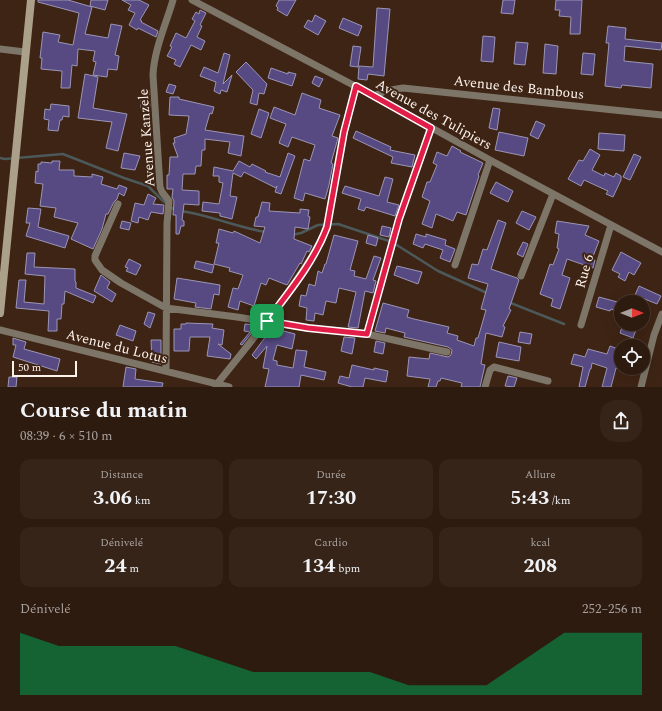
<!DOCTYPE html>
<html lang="fr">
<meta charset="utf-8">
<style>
:root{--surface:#2e1b0f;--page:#362418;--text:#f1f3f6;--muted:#a7a19e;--line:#49392f;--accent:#0b8043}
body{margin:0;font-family:Spectral,serif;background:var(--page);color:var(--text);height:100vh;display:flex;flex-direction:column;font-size:15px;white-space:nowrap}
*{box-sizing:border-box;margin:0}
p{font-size:13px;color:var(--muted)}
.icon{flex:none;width:22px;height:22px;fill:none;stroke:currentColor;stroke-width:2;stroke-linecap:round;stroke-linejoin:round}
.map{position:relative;height:387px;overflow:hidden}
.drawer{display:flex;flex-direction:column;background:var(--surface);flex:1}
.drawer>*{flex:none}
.needle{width:26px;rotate:90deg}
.buttons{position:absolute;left:614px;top:295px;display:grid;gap:8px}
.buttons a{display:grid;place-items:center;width:36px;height:36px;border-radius:50%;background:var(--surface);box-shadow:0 4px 16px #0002,0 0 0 1px var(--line);font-size:20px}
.scale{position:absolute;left:12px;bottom:10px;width:65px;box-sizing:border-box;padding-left:4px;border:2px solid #fdf2ec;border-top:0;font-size:11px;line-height:14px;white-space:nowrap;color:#fdf2ec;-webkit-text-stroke:3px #3e2414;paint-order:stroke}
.pin{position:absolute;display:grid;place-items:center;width:34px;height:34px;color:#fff;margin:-17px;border-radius:8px;box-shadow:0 2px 6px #0006}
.round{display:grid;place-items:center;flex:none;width:42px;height:42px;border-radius:16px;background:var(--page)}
.headline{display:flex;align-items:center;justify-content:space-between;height:68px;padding:0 20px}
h1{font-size:22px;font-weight:700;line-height:30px}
.figures{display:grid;grid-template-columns:repeat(3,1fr);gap:6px;height:68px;padding:4px 20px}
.figures div{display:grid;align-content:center;border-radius:10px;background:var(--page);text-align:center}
.figures b{font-size:20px;font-weight:700}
.figures small{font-size:11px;font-weight:400}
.figures p{font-size:11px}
.chart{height:112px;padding:8px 20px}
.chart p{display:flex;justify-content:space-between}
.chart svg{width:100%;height:72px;margin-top:4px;fill:var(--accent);opacity:.7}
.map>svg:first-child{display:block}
</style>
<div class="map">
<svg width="662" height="387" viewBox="0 0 662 387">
<rect width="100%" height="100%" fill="#3e2414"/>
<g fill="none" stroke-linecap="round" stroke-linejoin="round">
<path stroke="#4c595a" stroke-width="2.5" d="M0 158 5 159 63 154 124 178 148 186 163 201 176 211
M181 211C209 215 237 227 265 232
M292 235 301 233 318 225 338 224 392 242 438 271 487 293
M508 302 564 324"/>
</g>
<path fill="#574a82" stroke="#9b95b6" d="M38 0H68L92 7 85 34 108 38 111 24 122 26 115 55 119 56 117 70 108 69 107 77 93 75 96 62 93 61 95 51 78 49 77 66 72 65 70 88H61L62 71 41 69 42 58H40L43 32 60 35 58 42 73 45 79 13 38 2Z
M91 0H108L105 10 90 6Z
M122 0H139L149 5 140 20 142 21 141 22 158 31 156 37 138 28 137 30 129 25 135 13 128 10 131 5Z
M279 0H296L287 16 277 10 278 8 276 6Z
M503 0H515L513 14 501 13Z
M556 0H582L580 34H570L571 17 559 16 560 10H555Z
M377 8 390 9 384 76 368 74 367 80 358 79 359 66 373 67Z
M200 10 206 13 200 25 202 26 197 37 205 41 201 50 191 45 180 67 174 64 176 60 167 56 172 47 170 46 176 33 186 38 195 21 192 19 196 12 199 14Z
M315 15 326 21 318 35 304 27 308 20 312 22Z
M343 18 362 26 358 36 339 28Z
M608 26 626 28 625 39 662 43 661 50 625 46 624 61 653 64 651 88 622 85 621 88 605 86 609 43H606Z
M483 36 495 37 493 62 481 61Z
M516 42 528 43 525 65 514 64Z
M545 44 558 46 556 74 543 73Z
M353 46 361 47 358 67 350 66Z
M224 53 230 55 223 84 232 75 227 92 221 90 220 94 214 91 216 82 200 76 204 67 218 73Z
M583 53 595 54 593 75 581 74Z
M246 62 267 84 264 94 259 93 257 105 250 103 253 90 236 72Z
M271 68 288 74V72L296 74 292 86 268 78Z
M85 74 98 77 93 108 127 114 118 151 106 148 112 122 78 118Z
M315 76 323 79 319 87 312 83Z
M169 84 176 86 173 94 166 92Z
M141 90H149L150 108H141Z
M302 93 321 100 319 108 340 115 332 136 338 138 331 163 333 164 329 185 325 199 305 193 303 201 294 198 304 159 310 161 315 145 292 137 288 147 279 143 286 124 270 118 274 107 295 115Z
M170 97H179V99L214 107 212 114 210 113 205 130 244 136 241 156 228 153 230 142 205 139V150H202L201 166H196L195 174H183L182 190 199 191V205L184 204 182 220 184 221V226H181L179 234H176V215H173L174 201 172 197 173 189H167V175H169L170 157H178L173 143H175L174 138 186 134 189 116 169 115Z
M51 104 69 106V117L63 116 62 120H60L58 131 48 130 49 120 44 119 45 109 50 110Z
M493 108 500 109 497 130 489 128Z
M259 109 269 113 261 138 251 134Z
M536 121 545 125 538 139 530 135Z
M356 131 391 147 390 150 415 155 412 167 391 163 393 157 353 138Z
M499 132 528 138 524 156 495 150Z
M599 133 625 135 624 151 598 149Z
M452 146 461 151 460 152 483 163 478 175 479 176 466 215 457 212 453 221 436 214 432 228 422 224 430 201 422 197 427 182H430L437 165 433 163 437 152 447 156Z
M590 149 600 155 592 170 604 176 605 173 614 177 616 173 621 176V180L613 197 606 194 608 191 584 180 581 186 568 179 579 160 583 161Z
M124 153 140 156 135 170 121 168Z
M288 153 295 156 281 194 275 192 277 186 276 188 244 172 241 177 233 173 230 196 237 197 232 219 220 216V213L202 211 203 202 219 204 223 183 219 182V176H213L214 167 233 171 239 161 250 167 252 164 266 171 265 172 280 177Z
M634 154 641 157 630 180 623 177Z
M52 161H60L59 170H74V176L92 177V174L103 177 101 184 117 189 119 185 127 188 124 196 119 193 117 199 114 202 108 214H106L102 229 93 249 71 239 78 223 54 217 56 208 40 206 43 184 35 183 36 171 38 172V164H41V162L52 163Z
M385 177 393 179 387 202 399 205 395 216 366 207 364 211 358 209 361 199 342 193 345 186 379 196Z
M496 182 513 191 508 202 490 193Z
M148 194 156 198 153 204 164 205 163 214 151 212 148 220 139 217 138 223 131 221 135 203 144 205Z
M262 202 270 203 269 211 300 213V209L309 210 308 216 310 217 308 229 295 227 294 239 312 246 309 252 307 251 301 264 300 263 287 285 269 278 266 285 261 283 254 306 240 301 238 310 228 307 233 288 238 289 243 275 229 271 230 268 214 264 219 243H216L219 229 233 233 234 231 260 243 265 227 254 226 256 217H258Z
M28 208 41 209 38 227 69 236 65 248 26 236 30 223H26Z
M522 211 536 217 529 230 516 223Z
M498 220 506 223 491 269 517 278 519 280 509 309 511 310 503 326 505 327 502 337 486 333 481 364 485 365 480 387H461L462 383 441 378 440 381H438L436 387H428L430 379 407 376 409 357 429 359 430 353 448 357 451 355 452 350 448 347 404 337 405 333 386 328 385 333 375 331 383 303 409 310 407 317 414 319 449 327 447 333 458 336 457 340 474 346 476 338H478L486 310 481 309 488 284 468 278 472 264 478 265 483 249 487 250Z
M122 221 131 223 129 230 120 228Z
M557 221 589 226 585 235 599 241 592 259 595 260 593 268 567 259 562 275 570 278 560 309 551 306 553 299 540 294 550 264 553 265 559 249 557 248 559 234 555 233Z
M382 226 391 228 389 237 380 235Z
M416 234 426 237V234L446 240 445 245 455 249 450 262 440 258 443 250 425 244 423 248 413 244Z
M334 235 358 241 350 270 355 271 354 276 366 279 374 256 381 258 373 280 376 281 373 293 365 291 358 328 348 327 356 292 339 288 336 303 326 301 323 315 315 313 314 321 306 320 307 308 299 306 301 295 306 296 309 284 315 286 318 271 322 273 325 264H326Z
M368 235 378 238 376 246 366 243Z
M523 242 528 244 523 257 517 254Z
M621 252 641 263 634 275 629 272 625 281 618 277 620 274 612 270Z
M27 253H35L34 267 75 269V281L76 282V288L96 296 93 303 65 291 64 304H62L61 319H57V331H48L49 311 16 308 19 280H26L24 302 44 304 45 276 25 274Z
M129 259 141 265 136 275 126 271 128 268 125 267Z
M196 261 214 265 212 273 194 268Z
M397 266 422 272 418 284 394 275Z
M101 275 110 282 107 288 116 294 112 302 94 291Z
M177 278 220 285 219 295 214 294 211 309 195 307 196 303 174 299Z
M639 286 661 296 657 304 635 295Z
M599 297 621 303V313L611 309 610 311 596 307Z
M148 312 155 314 150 328 144 324Z
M186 323 213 324 212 328 224 330 222 345 218 344 231 354 230 359 207 356 210 337H190L189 351H174V329H181V324H186Z
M245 324 255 325 254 330 242 345 240 344 250 332 244 331Z
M623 324H630L637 327 633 338 620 333Z
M120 325 136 331 133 341 116 335Z
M272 328 295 334 292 349 277 345 273 360 277 361V365L293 368 296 350 307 351 304 367 326 372 324 380 301 375 299 387H265L269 369 263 368 267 346 256 359 252 355Z
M520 332 532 334 530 344 518 342Z
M344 337 355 338 352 354 341 351Z
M13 338 26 342 24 349 60 359 57 371 13 357 16 345H13Z
M151 340H161V364L152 362Z
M376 341 385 343 383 354 374 352Z
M499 342 521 347 519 361 496 357Z
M610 346 621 350V369L616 368 611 387H602L607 368 592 363 591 369H590L585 387H579L583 367 571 364 574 354 585 357 588 349 607 354Z
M352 365 374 370V368L388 371 386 382 365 378 363 387H352L338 383 340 376 349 378Z
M126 367 136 369 135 379 163 383 162 387H123Z
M508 376 517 378 514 387 505 386Z
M9 377H17L16 387H8Z"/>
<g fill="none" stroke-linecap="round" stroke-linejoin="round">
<path stroke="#7d7668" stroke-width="7" d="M192 0 374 96 490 160 662 252
M0 49 25 52
M374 96 385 91 403 88 662 115
M118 204 95 256V260L102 270 121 283 166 308 237 317 308 328 367 334 447 352
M455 265 490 160
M521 276 553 194
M581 325 611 225
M0 330 229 387
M367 334 399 219 431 128
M166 371 167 223 169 201 162 192 160 187 153 75C154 50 166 24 173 0
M216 387 217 384C244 350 271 318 295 282 307 265 319 247 327 227L344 132 356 86
M485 387 490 370 494 367 548 381
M641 387 654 335 662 314"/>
<path stroke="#aba08a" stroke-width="8" d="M0 313 31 0"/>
</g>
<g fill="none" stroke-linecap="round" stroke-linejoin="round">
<defs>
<path id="route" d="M356 86 431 128 399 219 367 334 308 328 267 321C289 292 314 262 327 227L344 132Z"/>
</defs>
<use href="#route" stroke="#fff" stroke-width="8"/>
<use href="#route" stroke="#e11d48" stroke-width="5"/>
</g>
<g text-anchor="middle" stroke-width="4" stroke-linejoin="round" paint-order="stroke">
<g font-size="14" fill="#fdf2ec" stroke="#3e2414">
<text transform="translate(519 87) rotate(6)" y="5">Avenue des Bambous</text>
<text transform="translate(434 114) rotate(29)" y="5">Avenue des Tulipiers</text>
<text transform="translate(146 138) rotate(-94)" y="5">Avenue Kanzele</text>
<text transform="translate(584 271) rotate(-74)" y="5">Rue 6</text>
<text transform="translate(117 346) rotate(14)" y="5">Avenue du Lotus</text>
</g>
</g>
</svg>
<div class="buttons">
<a><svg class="needle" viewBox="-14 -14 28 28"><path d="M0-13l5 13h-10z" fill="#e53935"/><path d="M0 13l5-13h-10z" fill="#a7a19e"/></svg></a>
<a><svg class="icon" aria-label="locate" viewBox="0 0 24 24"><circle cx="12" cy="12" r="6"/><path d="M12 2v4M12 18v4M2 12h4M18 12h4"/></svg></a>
</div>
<div class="scale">50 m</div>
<div class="pin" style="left:267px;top:321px;background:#1e9e55"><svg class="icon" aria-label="arrive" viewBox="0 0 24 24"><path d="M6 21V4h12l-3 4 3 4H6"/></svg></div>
</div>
<section class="drawer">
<div class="headline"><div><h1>Course du matin</h1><p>08:39 · 6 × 510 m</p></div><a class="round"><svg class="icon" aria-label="share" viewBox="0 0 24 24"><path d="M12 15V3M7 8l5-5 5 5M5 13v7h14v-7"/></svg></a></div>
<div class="figures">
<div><p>Distance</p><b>3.06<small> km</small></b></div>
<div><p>Durée</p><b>17:30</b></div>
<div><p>Allure</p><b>5:43<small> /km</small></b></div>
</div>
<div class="figures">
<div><p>Dénivelé</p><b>24<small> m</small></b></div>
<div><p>Cardio</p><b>134<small> bpm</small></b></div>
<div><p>kcal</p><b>208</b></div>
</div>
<div class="chart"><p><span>Dénivelé</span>252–256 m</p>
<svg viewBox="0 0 160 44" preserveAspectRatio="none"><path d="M0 44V6L10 14L20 14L30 14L40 14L50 22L60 30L70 30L80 30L90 30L100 38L110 38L120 38L130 22L140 6L150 6L160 6V44z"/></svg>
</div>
</section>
